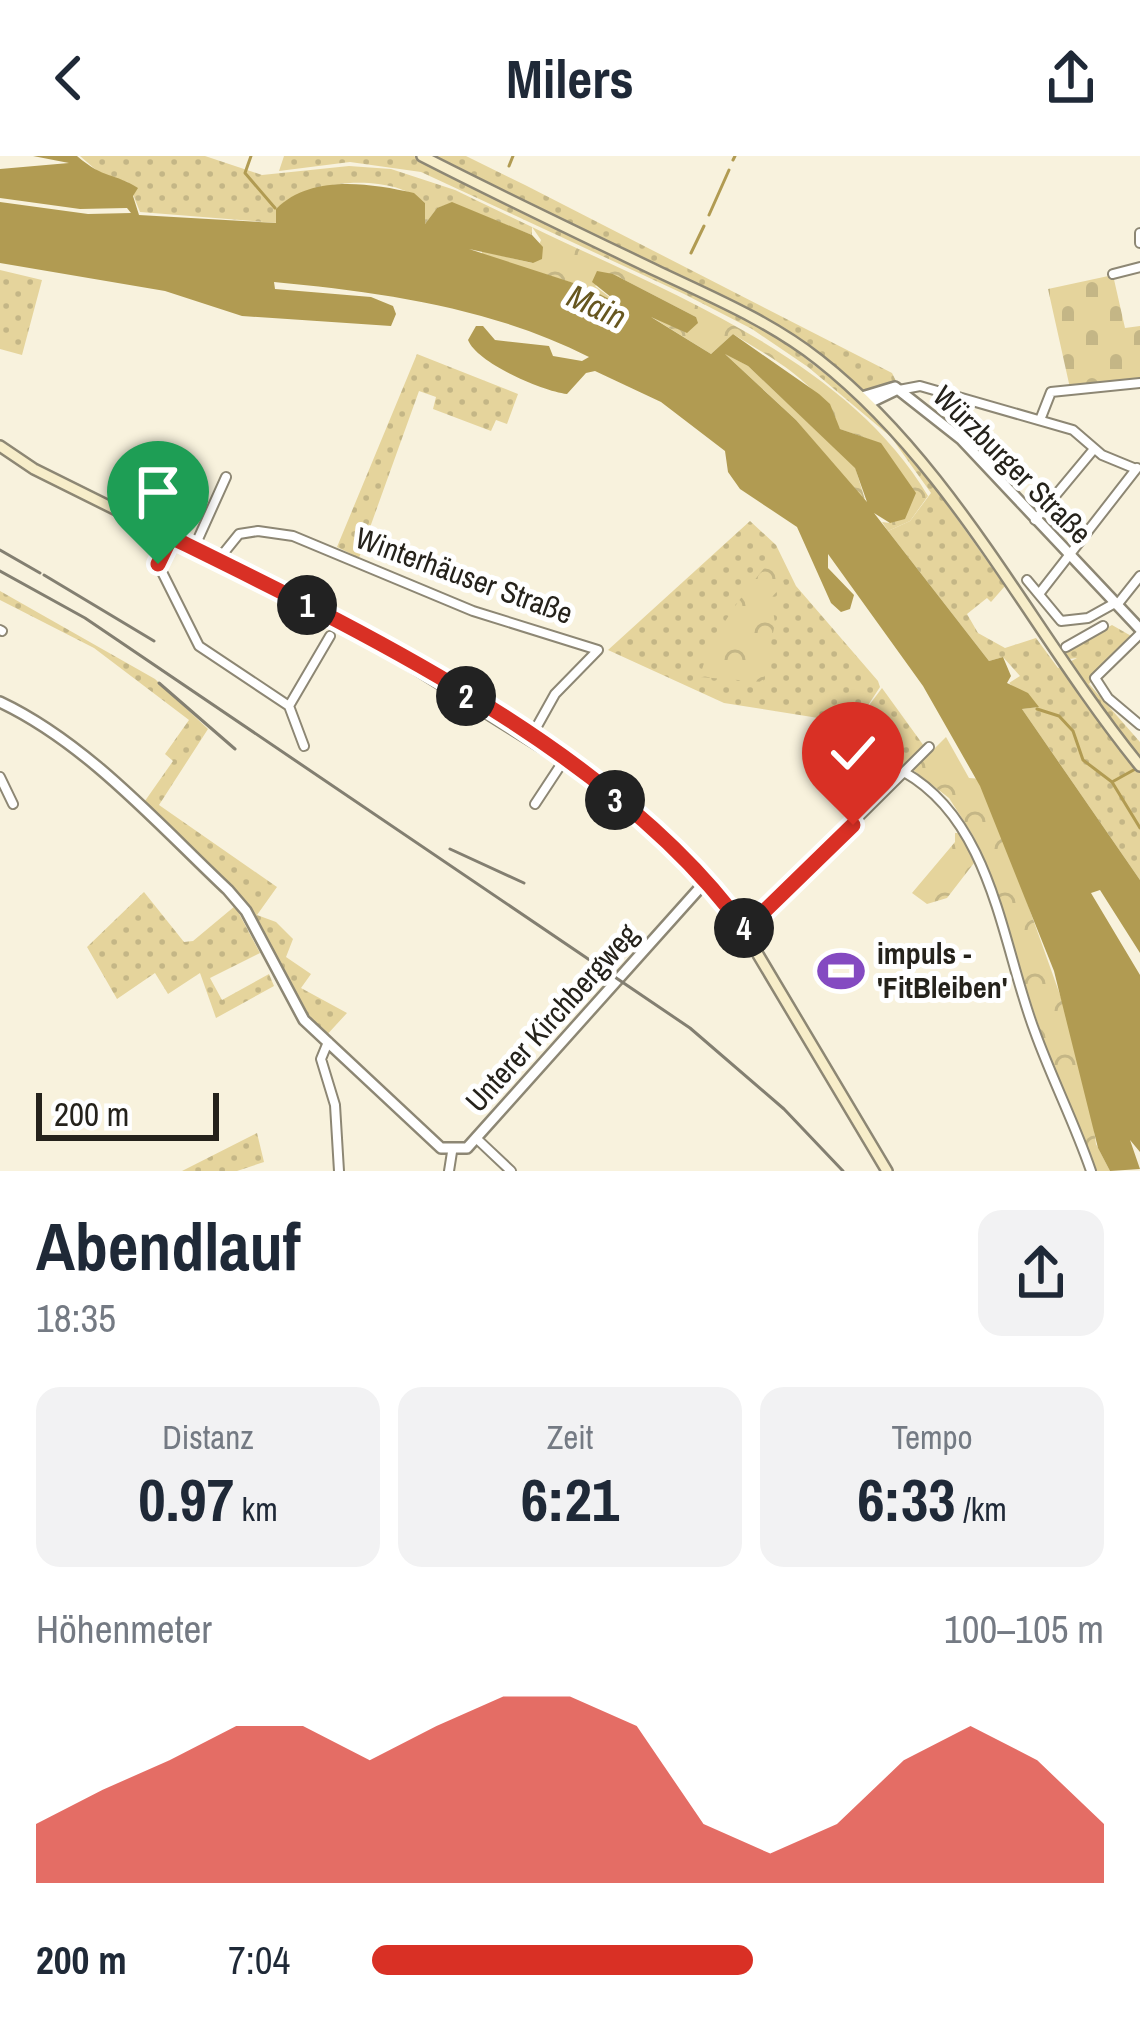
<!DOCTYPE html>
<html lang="de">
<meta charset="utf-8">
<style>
:root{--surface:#fff;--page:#f2f2f3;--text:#1f2937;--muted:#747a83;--accent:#d93025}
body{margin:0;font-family:"Archivo Narrow",sans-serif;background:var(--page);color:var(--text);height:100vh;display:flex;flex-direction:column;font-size:45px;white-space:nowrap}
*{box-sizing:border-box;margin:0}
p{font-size:39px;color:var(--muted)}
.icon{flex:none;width:66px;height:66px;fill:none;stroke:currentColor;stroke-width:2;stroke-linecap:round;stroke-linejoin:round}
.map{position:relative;height:1015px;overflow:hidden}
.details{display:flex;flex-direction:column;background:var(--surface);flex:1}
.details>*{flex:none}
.scale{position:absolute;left:36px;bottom:30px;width:183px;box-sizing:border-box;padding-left:12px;border:6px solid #25221b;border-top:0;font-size:33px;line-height:42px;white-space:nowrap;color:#25221b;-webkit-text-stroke:9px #fff;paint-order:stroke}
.pin{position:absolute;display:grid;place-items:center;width:102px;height:102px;color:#fff;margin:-123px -51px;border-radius:50% 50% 50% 0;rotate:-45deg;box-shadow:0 0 12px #0007}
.pin .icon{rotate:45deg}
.km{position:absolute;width:60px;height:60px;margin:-30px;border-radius:50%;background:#222;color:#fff;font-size:33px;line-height:60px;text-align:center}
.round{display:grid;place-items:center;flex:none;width:126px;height:126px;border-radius:24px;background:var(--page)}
.headline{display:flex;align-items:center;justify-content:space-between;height:204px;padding:0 36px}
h1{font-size:66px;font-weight:800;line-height:90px}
.stats{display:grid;grid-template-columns:repeat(3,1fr);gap:18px;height:204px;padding:12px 36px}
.stats div{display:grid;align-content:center;border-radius:24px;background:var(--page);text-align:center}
.stats b{font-size:60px;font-weight:800}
.stats small{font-size:33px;font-weight:400}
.stats p{font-size:33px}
.chart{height:336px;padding:24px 36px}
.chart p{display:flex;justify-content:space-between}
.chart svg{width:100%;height:216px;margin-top:12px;fill:var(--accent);opacity:.7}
ul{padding:0 36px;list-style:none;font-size:39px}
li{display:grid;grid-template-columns:192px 144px 1fr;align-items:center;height:90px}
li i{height:30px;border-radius:15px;background:var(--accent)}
header{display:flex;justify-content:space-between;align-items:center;height:156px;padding:0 36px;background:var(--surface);font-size:54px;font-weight:800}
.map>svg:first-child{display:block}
</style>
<header><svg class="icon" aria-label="back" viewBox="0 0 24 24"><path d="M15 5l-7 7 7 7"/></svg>Milers<svg class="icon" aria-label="share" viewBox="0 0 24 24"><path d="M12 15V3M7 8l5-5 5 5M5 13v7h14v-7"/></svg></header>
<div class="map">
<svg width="1140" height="1015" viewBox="0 0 1140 1015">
<defs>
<pattern id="green-dots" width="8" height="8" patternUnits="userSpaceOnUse" patternTransform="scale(3)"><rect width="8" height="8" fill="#e5d49c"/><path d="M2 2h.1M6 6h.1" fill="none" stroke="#c4b686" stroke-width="1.8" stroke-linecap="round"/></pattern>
<pattern id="forest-crowns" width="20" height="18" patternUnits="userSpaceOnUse" patternTransform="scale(3)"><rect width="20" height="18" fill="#e5d49c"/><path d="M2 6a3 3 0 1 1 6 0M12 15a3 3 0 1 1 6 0" fill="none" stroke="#c4b686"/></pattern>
<pattern id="cemetery-stones" width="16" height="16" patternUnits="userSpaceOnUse" patternTransform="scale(3)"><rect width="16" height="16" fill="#e5d49c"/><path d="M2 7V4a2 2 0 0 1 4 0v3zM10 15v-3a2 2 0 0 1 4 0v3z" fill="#c4b686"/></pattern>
</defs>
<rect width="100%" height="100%" fill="#f8f2dd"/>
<path fill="url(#green-dots)" d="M80 0H205L262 19 349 10 391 13 455 34 532 71V79L452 47 437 52 425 68V47C391 16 309 23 276 53L277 67 140 56 128 26 103 20Z
M284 0H414L769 174 842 231 910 297 1005 430 991 446 987 442 967 458 978 477 1005 492 1036 482 1058 512 1077 502 1069 503 1063 495 1112 469 1133 481 1089 528 1140 586V602L1077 520 1069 525 1140 617V724L1022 553 1038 551 1009 527 1020 520 1003 501 989 505 888 375 910 365 931 337 891 281 808 211 752 173 684 138 421 16 350 6 279 15Z
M427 0H466L525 29 892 217 898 229 862 237 811 194Z
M0 114 42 124 22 199 0 193Z
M417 198 518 238 507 268 496 264 491 275 433 253 436 241 419 235 359 402 337 391Z
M750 365 776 389 796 430 878 525 880 531 861 560 882 532 924 590 905 611 837 565 724 547 608 494Z
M0 435 155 523 208 573 159 649 277 731 257 759 276 766 293 783 286 801 311 818 301 832 347 857 324 882 304 864 246 755 140 652 173 605 165 598 189 564 94 492 0 444Z
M144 736 184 786 193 785 235 750 260 797 210 822 222 844 269 818 274 830 216 862 200 817 168 838 155 817 117 843 87 791Z
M257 977 264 1006 237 1015H182Z"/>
<path fill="url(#forest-crowns)" d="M532 71C669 137 847 203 928 340L910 365 888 375 882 366 890 367 871 284 840 273C816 225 778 206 733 178L711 198 650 160 696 161 613 118 595 130 620 149 586 131 482 99V95L532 107 541 84Z
M724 197 748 210 855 311 866 347 796 264Z
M774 401 784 428 771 442 775 467 763 526 700 521C709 482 746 432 774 401Z
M946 581 969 622 983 623 1084 906 1096 988 1110 1015H1095L1060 932 974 681 949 642 913 614Z
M955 677H960L974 707 947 742 927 748 912 737 955 686Z"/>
<path fill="url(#cemetery-stones)" d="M1113 119 1125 172 1140 170V225L1070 232 1048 133Z"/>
<path fill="#b19b52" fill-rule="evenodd" d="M33 0H77C105 24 113 16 138 32L133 40 139 59 276 67V53C311 18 369 27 414 37L425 47V68L437 52 452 46 532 79 543 91 542 103 533 107 469 93 586 131 621 149 592 126 597 115 613 118 696 161 698 167 687 177 651 161 711 198 733 178 819 238 830 248 840 273 881 287 916 337 905 363 890 367 874 357 989 505 1003 501 1011 520 1007 527 1028 537 1039 551 1022 553 1140 724V797L1100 734 1091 737 1140 819V996L1130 984 1140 1013 1110 1015 1098 992 1054 815 980 630 923 530 828 398V412L854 439 850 453 841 456 831 447 797 371 740 333 728 316 725 295 661 246 595 215 586 217 567 238C542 235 477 207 468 184L476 170H483L495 184 549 190 553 200 582 205 589 201C493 152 381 136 274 126L275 133 371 141 393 150 396 158 391 170 242 160 165 135 0 107V46L88 58 131 57 127 52 80 53 0 42V13L69 7ZM725 198 748 210 855 312 867 346 796 264Z"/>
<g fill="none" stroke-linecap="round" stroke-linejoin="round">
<path stroke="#b19b52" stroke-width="3" d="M251 0 245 17 275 52
M733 4 735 0
M509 10 513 0
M709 59 729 14
M691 97 704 70
M1037 553 1059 560 1073 575 1083 604 1112 626 1140 672
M1112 626 1139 611"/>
<defs>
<path id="minor" d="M1140 77V87
M1113 118 1140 111
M899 234 920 230 1073 274 1102 299 1136 313
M1040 264 1051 236 1140 227
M1035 364 1094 293
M171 381 158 408 199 490 289 550 304 590
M194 392 226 321
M218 404 239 378 258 375 293 380 473 455 598 494 555 538 531 581
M1027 424 1061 465 1088 462 1115 447
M1039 438 1137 312
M1117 449 1140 420
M0 474 2 475
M1140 478 1095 522 1108 542 1140 569
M1066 491 1103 470
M289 550 330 480
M904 616C993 666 1002 790 1035 876 1052 923 1075 968 1091 1015
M0 621 13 648
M535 648 564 604
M745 774 929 591
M328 886 321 903 335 949 339 1015
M476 982 511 1015
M449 1015 452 996"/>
<path id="tertiary" d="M862 241 895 231 961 283 1140 473
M869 247 896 234
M0 546C87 587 159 669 228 734L246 755 304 864 441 992H467L706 725"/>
<path id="secondary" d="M422 0C500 40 580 78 659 116 714 142 771 166 819 204 955 311 1032 477 1140 610
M0 290 34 313 338 464 583 617 690 709 735 760 887 1015"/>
</defs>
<use href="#minor" stroke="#8d8774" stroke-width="12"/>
<use href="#tertiary" stroke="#8d8774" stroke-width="14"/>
<use href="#secondary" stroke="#8d8774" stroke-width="14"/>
<use href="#minor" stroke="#fff" stroke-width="8"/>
<use href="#tertiary" stroke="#fff" stroke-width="9"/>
<use href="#secondary" stroke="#f7edc9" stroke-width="9"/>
<path stroke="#837f71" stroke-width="3" d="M0 394 40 417
M0 415 85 462 690 872 784 953 843 1015
M44 419 154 485
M159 527 235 593
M450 693 524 727"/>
</g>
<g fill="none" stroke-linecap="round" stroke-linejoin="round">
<defs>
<path id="route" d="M158 408 171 381C362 475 619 598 745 774L853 669"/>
</defs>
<use href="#route" stroke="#fff" stroke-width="24"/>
<use href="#route" stroke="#d93025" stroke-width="15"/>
</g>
<defs>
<symbol id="stadium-bare" viewBox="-9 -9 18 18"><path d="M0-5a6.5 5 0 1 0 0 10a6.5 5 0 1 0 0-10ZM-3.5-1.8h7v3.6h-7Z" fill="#844ac1" stroke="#fff" stroke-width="2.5" paint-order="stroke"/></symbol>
</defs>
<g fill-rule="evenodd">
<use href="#stadium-bare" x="808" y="782" width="66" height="66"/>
</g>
<g text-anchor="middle" stroke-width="10" stroke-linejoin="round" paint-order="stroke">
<g font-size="30" fill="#25221b" stroke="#fff">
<text transform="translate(1012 309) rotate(45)" y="10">Würzburger Straße</text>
<text transform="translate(464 420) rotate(20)" y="10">Winterhäuser Straße</text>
<text transform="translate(552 862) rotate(-48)" y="10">Unterer Kirchbergweg</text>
</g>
<g font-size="30" font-weight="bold" fill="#25221b" stroke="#fff" text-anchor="start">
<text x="877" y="808">impuls -<tspan x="877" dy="34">'FitBleiben'</tspan></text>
</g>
<g font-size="33" font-style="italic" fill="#66561f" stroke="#fff">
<text transform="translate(597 150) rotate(25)" y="12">Main</text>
</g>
</g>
</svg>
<div class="scale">200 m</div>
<div class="pin" style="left:158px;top:408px;background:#1e9e55"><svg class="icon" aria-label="arrive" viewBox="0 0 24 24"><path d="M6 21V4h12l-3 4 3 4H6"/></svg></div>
<div class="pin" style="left:853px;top:669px;background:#d93025"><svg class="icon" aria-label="check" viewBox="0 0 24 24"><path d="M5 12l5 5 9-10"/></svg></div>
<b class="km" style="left:307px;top:449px">1</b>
<b class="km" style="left:466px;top:540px">2</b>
<b class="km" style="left:615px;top:644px">3</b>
<b class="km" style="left:744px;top:772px">4</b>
</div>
<section class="details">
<div class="headline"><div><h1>Abendlauf</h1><p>18:35</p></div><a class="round"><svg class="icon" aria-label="share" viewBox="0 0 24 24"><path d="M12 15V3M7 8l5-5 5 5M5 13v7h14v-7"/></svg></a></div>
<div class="stats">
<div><p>Distanz</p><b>0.97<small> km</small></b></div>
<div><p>Zeit</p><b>6:21</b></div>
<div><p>Tempo</p><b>6:33<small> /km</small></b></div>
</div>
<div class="chart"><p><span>Höhenmeter</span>100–105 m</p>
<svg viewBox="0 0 160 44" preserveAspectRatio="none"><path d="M0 44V32L10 25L20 19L30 12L40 12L50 19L60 12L70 6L80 6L90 12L100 32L110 38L120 32L130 19L140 12L150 19L160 32V44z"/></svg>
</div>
<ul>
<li><b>200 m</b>7:04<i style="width:52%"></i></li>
</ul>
</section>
